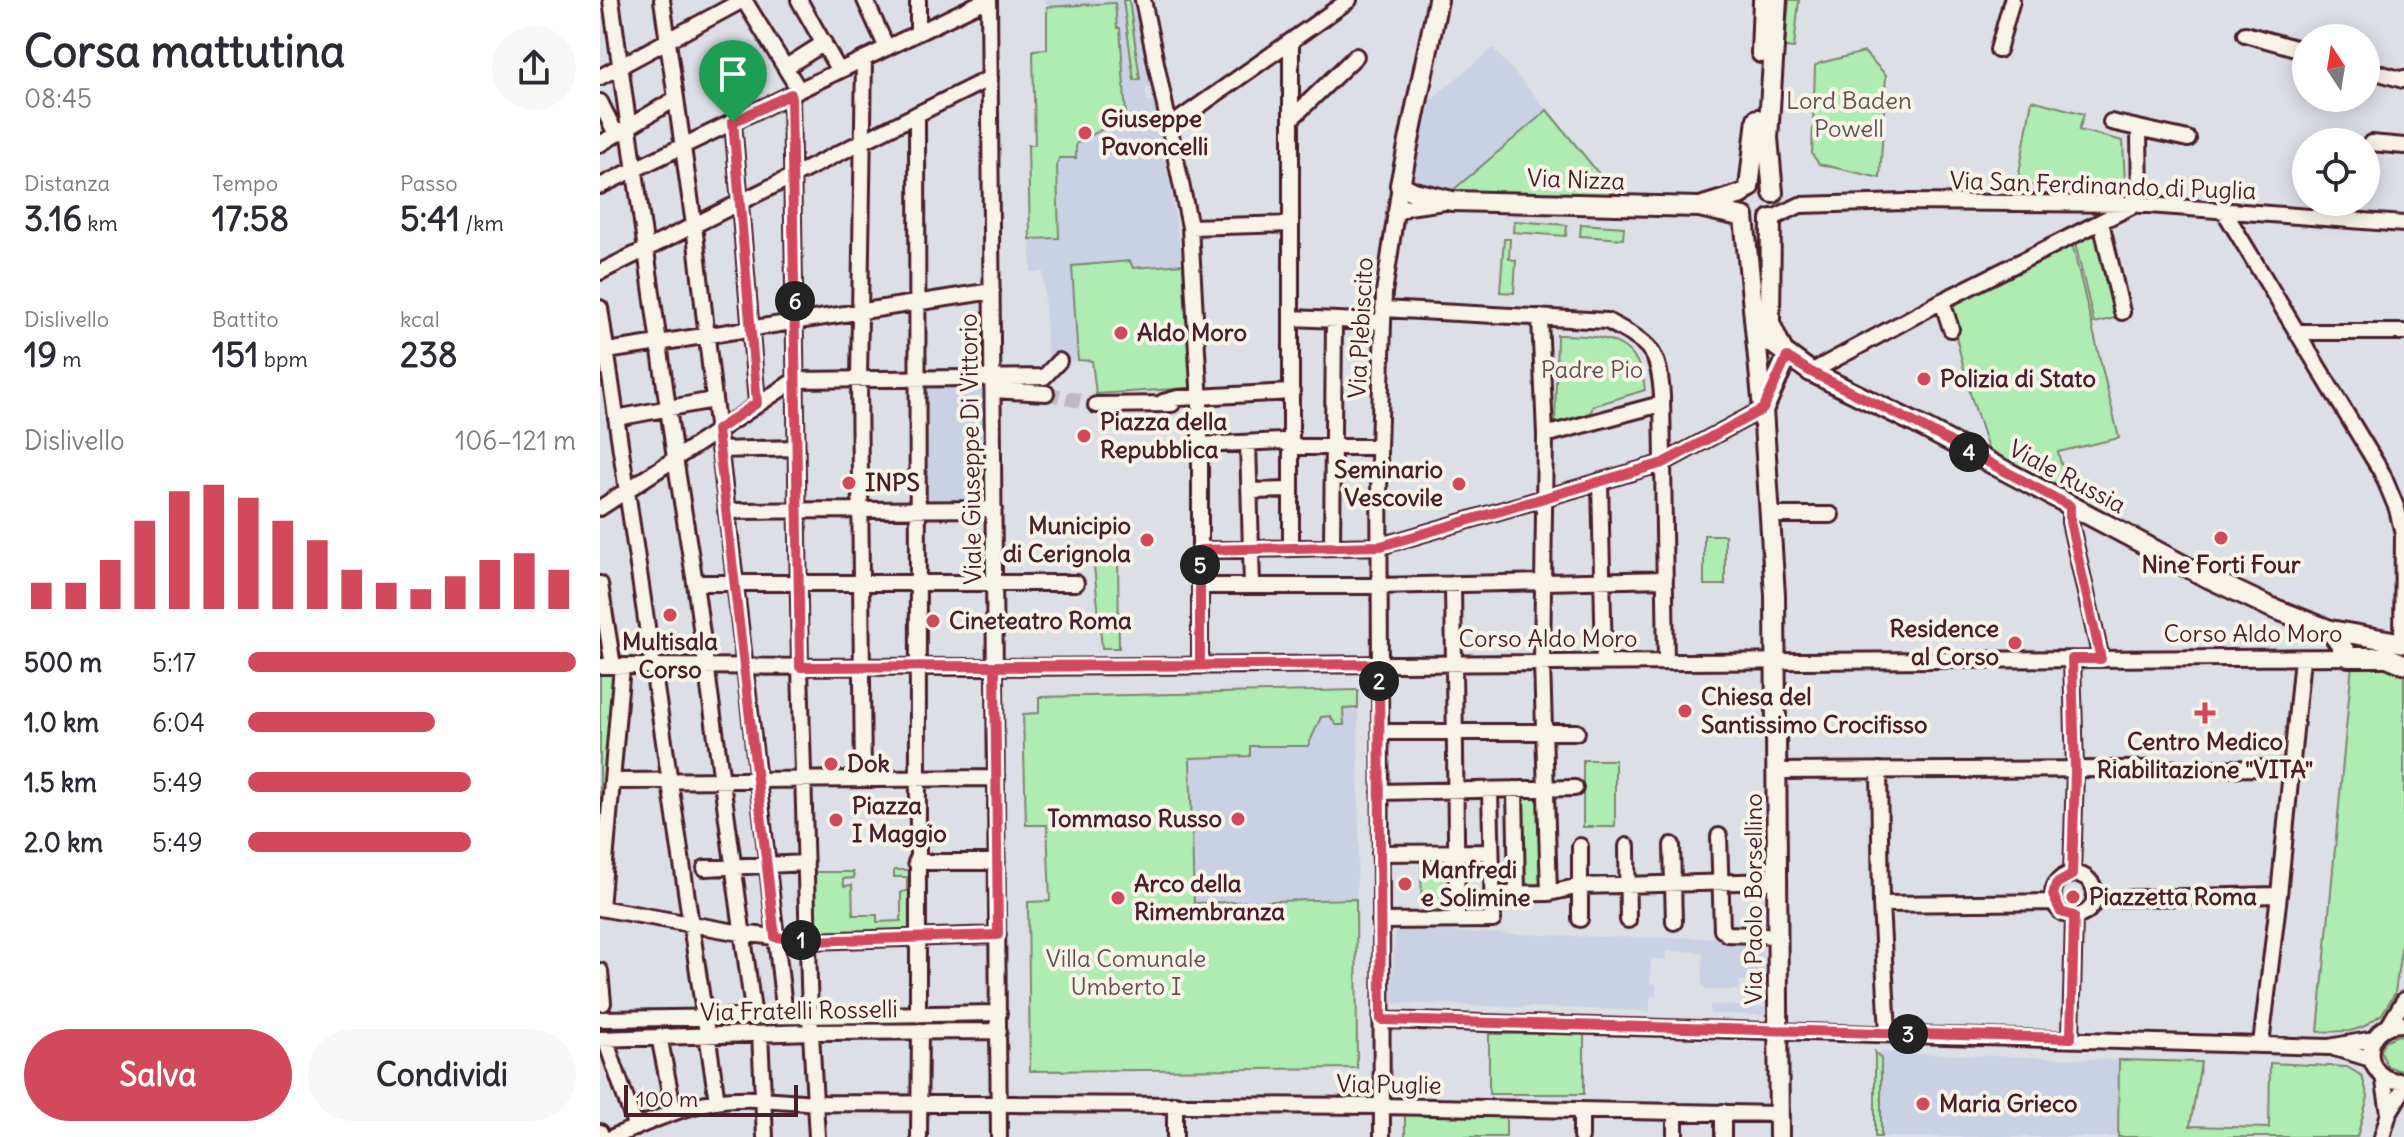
<!DOCTYPE html>
<html lang="it">
<meta charset="utf-8">
<style>
:root{--surface:#fff;--page:#f7f7f7;--text:#2b2b33;--muted:#7c7c81;--accent:#d1495b}
body{margin:0;font-family:Delius,sans-serif;background:var(--page);color:var(--text);height:100vh;display:flex;flex-direction:column;font-size:30px;white-space:nowrap}
*{box-sizing:border-box;margin:0}
p{font-size:26px;color:var(--muted)}
.icon{flex:none;width:44px;height:44px;fill:none;stroke:currentColor;stroke-width:2;stroke-linecap:round;stroke-linejoin:round}
.map{position:relative;flex:1;overflow:hidden}
.sheet{display:flex;flex-direction:column;background:var(--surface);width:600px}
.sheet>*{flex:none}
.needle{width:52px;rotate:348deg}
.fabs{position:absolute;left:1692px;top:24px;display:grid;gap:16px}
.fabs a{display:grid;place-items:center;width:88px;height:88px;border-radius:50%;background:var(--surface);box-shadow:0 4px 20px #0003;font-size:40px}
.scale{position:absolute;left:24px;bottom:20px;width:174px;box-sizing:border-box;padding-left:8px;border:4px solid #4a1f2b;border-top:0;font-size:22px;line-height:28px;white-space:nowrap;color:#4a1f2b;-webkit-text-stroke:6px #f7f3e8;paint-order:stroke}
.pin{position:absolute;display:grid;place-items:center;width:68px;height:68px;color:#fff;margin:-82px -34px;border-radius:50% 50% 50% 0;rotate:-45deg;box-shadow:0 0 8px #0007}
.pin .icon{rotate:45deg}
.km{position:absolute;width:40px;height:40px;margin:-20px;border-radius:50%;background:#222;color:#fff;font-size:22px;line-height:40px;text-align:center}
.round{display:grid;place-items:center;flex:none;width:84px;height:84px;border-radius:42px;background:var(--page)}
.overview{display:flex;align-items:center;justify-content:space-between;height:136px;padding:0 24px}
h1{font-size:44px;font-weight:800;line-height:60px}
.stats{display:grid;grid-template-columns:repeat(3,1fr);gap:12px;height:136px;padding:8px 24px}
.stats div{display:grid;align-content:center}
.stats b{font-size:34px;font-weight:800}
.stats small{font-size:22px;font-weight:400}
.stats p{font-size:22px}
.chart{height:224px;padding:16px 24px}
.chart p{display:flex;justify-content:space-between}
.chart svg{width:100%;height:144px;margin-top:8px;stroke:var(--accent);stroke-width:6}
.action{display:flex;gap:16px;margin-top:auto;padding:16px 24px}
.action a{flex:1;height:92px;border-radius:48px;background:var(--accent);color:#fff;font-size:32px;font-weight:800;line-height:92px;text-align:center}
.action a+a{background:var(--page);color:var(--text)}
ul{padding:0 24px;list-style:none;font-size:26px}
li{display:grid;grid-template-columns:128px 96px 1fr;align-items:center;height:60px}
li i{height:20px;border-radius:10px;background:var(--accent)}
main{display:flex;flex:1;min-height:0}
.map>svg:first-child{display:block}
</style>
<main>
<section class="sheet">
<div class="overview"><div><h1>Corsa mattutina</h1><p>08:45</p></div><a class="round"><svg class="icon" aria-label="share" viewBox="0 0 24 24"><path d="M12 15V3M7 8l5-5 5 5M5 13v7h14v-7"/></svg></a></div>
<div class="stats">
<div><p>Distanza</p><b>3.16<small> km</small></b></div>
<div><p>Tempo</p><b>17:58</b></div>
<div><p>Passo</p><b>5:41<small> /km</small></b></div>
</div>
<div class="stats">
<div><p>Dislivello</p><b>19<small> m</small></b></div>
<div><p>Battito</p><b>151<small> bpm</small></b></div>
<div><p>kcal</p><b>238</b></div>
</div>
<div class="chart"><p><span>Dislivello</span>106–121 m</p>
<svg viewBox="0 0 160 44" preserveAspectRatio="none"><path d="M5 44V36M15 44V36M25 44V29M35 44V17M45 44V8M55 44V6M65 44V10M75 44V17M85 44V23M95 44V32M105 44V36M115 44V38M125 44V34M135 44V29M145 44V27M155 44V32"/></svg>
</div>
<ul>
<li><b>500 m</b>5:17<i style="width:100%"></i></li>
<li><b>1.0 km</b>6:04<i style="width:57%"></i></li>
<li><b>1.5 km</b>5:49<i style="width:68%"></i></li>
<li><b>2.0 km</b>5:49<i style="width:68%"></i></li>
</ul>
<div class="action"><a>Salva</a><a>Condividi</a></div>
</section>
<div class="map">
<svg width="1804" height="1137" viewBox="0 0 1804 1137">
<rect width="100%" height="100%" fill="#dddfe6"/>
<filter id="ink" filterUnits="userSpaceOnUse"><feTurbulence type="fractalNoise" baseFrequency=".0125" numOctaves="2"/><feDisplacementMap in="SourceGraphic" scale="16" xChannelSelector="R" yChannelSelector="G"/><feConvolveMatrix kernelMatrix="1 2 1 2 8 2 1 2 1" color-interpolation-filters="sRGB"/></filter>
<g filter="url(#ink)">
<path fill="#cbd1e4" d="M446 0H535L553 87 545 89 547 101 555 100 580 245 591 388 496 394 492 360 448 362 443 272H431L428 145H435L433 50 447 49Z
M893 48 947 110 852 191 817 186 814 175 829 101Z
M322 382H388L387 505H319Z
M758 690 759 843 756 899 594 903 588 692Z
M795 930 1004 937 1163 938V981H1140L1139 990H1107L1102 984 1103 952 1066 951V959H1051L1050 983 1056 984V996H1050V1011L792 1003Z
M1110 1005 1165 1007V1015L1110 1014Z
M1275 1052 1519 1060 1601 1062 1588 1137H1275Z"/>
<path fill="#aeecb2" stroke="#7c866e" stroke-width="2" d="M523 0H529L540 79 534 80Z
M1189 0H1199L1194 48 1185 47Z
M515 3 517 28H520L526 116 476 144V158H459L457 165 459 238 430 239 428 145H435L433 50 447 49V7Z
M1264 52 1286 75 1280 178 1219 164 1212 154 1215 66 1220 63Z
M1432 100 1484 114 1479 130 1523 141 1525 185H1417Z
M947 110 1017 196 852 191 938 118Z
M914 221 967 225 966 236 913 232Z
M981 224 1024 227 1023 239 980 236Z
M1495 234 1515 318 1494 323 1475 243Z
M904 239H910L909 259 916 260 914 293 900 292Z
M1472 243 1519 438 1458 452 1469 495 1389 452 1370 393 1348 305Z
M530 261 533 268 583 264 591 388 496 394 492 361 478 360 472 266Z
M957 335C1001 336 1040 336 1045 390L993 406 991 412 955 427Z
M1104 535H1125V585H1104Z
M518 553 519 648H502L493 555Z
M1752 664H1773L1804 671V927L1795 993 1782 1014 1763 1027 1750 1031 1718 1032Z
M0 666H22L9 835 0 834Z
M758 690V708L743 709 744 725H736L730 716 721 717 708 746H650V756L590 758 594 903 756 899 757 1068 430 1071 428 902 450 901 447 825H426L423 714 439 713V697Z
M983 760H1015V827H983Z
M942 795 945 886 922 887 919 796Z
M821 861H851L852 917 822 918Z
M294 870H309L310 931 215 935 212 872H253L254 878 243 879 244 886 252 885 253 915H277V922L301 921V892L307 891V877H294Z
M889 1034H984V1094H889Z
M1798 1035 1804 1036V1069L1798 1070 1787 1066 1781 1051 1785 1041Z
M1275 1052 1281 1059V1137H1275Z
M1519 1060 1601 1062 1590 1126 1669 1128 1670 1063 1747 1067 1762 1076 1768 1097 1757 1137H1518Z
M805 1114 906 1116V1137H805Z"/>
<g fill="none" stroke-linecap="round" stroke-linejoin="round">
<path stroke="#c0b9c1" stroke-width="14" stroke-dasharray="14 7" stroke-linecap="butt" d="M446 393 496 405"/>
<defs>
<path id="minor" d="M11 0 75 458 95 583 154 1018
M62 0 94 225 185 1016
M144 0 199 90
M199 0 239 71
M265 0 287 48
M389 0 399 1137
M543 0 590 227 600 404V665
M318 33V0
M1645 34 1706 51
M1398 50 1412 0
M186 67 224 43
M1766 69 1803 80 1804 78
M0 77 143 0
M191 94 200 667 210 1016 217 1137
M0 102 16 134
M317 114C318 414 318 715 318 1015
M691 119 756 56
M133 122 157 403
M1511 122 1588 139
M569 127 749 0
M1539 129 1540 205
M1771 143 1804 146
M0 144 75 99
M0 186 386 0
M1624 211 1782 473 1797 509 1803 534 1802 643
M795 214 808 207 844 202
M1171 219 1200 205 1306 202 1535 204 1804 224
M1501 222 1522 312
M590 227 691 224
M0 272 390 78
M1342 301 1351 329
M0 308 117 1101
M783 309 1007 321C1048 343 1059 347 1062 396L1066 662
M940 317 945 435 942 663 949 893
M692 318 783 322
M1697 332H1804
M7 351 392 291
M1211 372 1342 301 1534 205
M393 390 446 393
M563 402 578 398 692 392
M496 405 572 404
M16 418 113 400
M945 435 1061 404
M648 443 652 586
M600 445 682 441 693 447H779
M119 450 197 448
M1000 481 1004 663
M650 491 691 490
M1470 506V522L1501 659
M0 508 195 380 444 377 459 361
M126 511 394 509
M1172 515H1231
M732 547 734 321
M691 548V43
M600 550 781 546 1063 463 1163 409
M95 583H476
M0 584 13 666
M853 584 857 920
M600 586H780L1065 579
M1472 659 1475 770 1472 875
M0 666 395 667 1749 657
M780 732H977
M1279 770 1281 904 1288 1033
M1177 771 1691 768
M263 779 259 379 264 59
M13 781 397 778
M915 789 917 894
M780 792 975 788
M1119 836 1122 930
M1072 845 1074 922
M1027 846 1028 920
M780 853 891 852
M316 862H397
M105 868 206 863
M1453 895a21 21 0 1 1 42 0a21 21 0 1 1-42 0Z
M892 894 949 893 980 886 1178 881
M1494 899 1679 895
M1281 904 1454 902
M0 908 141 933 209 941 398 935
M1 908 22 666
M980 919V846
M780 921 893 920 890 790
M1127 934 1178 936
M0 971 3 1003
M0 1019 399 1013
M781 1020 1729 1047 1774 1039
M1804 1024C1760 1022 1759 1083 1804 1081
M1789 1025 1804 1000
M160 1034 165 1137
M59 1036 74 1112
M1471 1038 1474 916
M0 1039 211 1032 399 1031
M5 1039 36 1128
M1661 1044 1679 895 1702 658
M1734 1048 1771 1059
M1783 1076 1789 1113
M575 1104V1137
M0 1132 2 1137
M13 1137C46 1123 80 1108 115 1101 148 1096 184 1101 217 1103L781 1106 1179 1114
M319 1137 320 1031
M782 1137 779 447 784 293 800 185
M981 1137V1110
M1075 1137V1111
M1123 1137V1112
M1782 1137 1789 1113 1804 1088"/>
<path id="major" d="M838 0 800 185 814 192 852 201 1099 207 1144 217
M1161 53 1163 0
M1149 188 1157 119
M1173 193 1168 138 1177 0
M1103 206 1142 194
M1144 217 1163 409 1175 595 1179 1137
M1171 219 1170 323 1183 351
M1157 332 1211 372 1315 423 1602 575 1670 607 1730 630 1804 643
M1165 406 1187 357
M1730 630 1749 657H1787L1804 664"/>
</defs>
<use href="#minor" stroke="#4a1f2b" stroke-width="20"/>
<use href="#major" stroke="#4a1f2b" stroke-width="24"/>
<use href="#minor" stroke="#f7f3e8" stroke-width="14"/>
<use href="#major" stroke="#f7f3e8" stroke-width="18"/>
</g>
</g>
<g fill="none" stroke-linecap="round" stroke-linejoin="round" filter="url(#ink)">
<defs>
<path id="route" d="M133 122 157 403 117 430 175 937 209 941 398 935 395 667 779 664 781 1020 1471 1038 1474 916 1461 912 1453 895 1456 884 1472 875 1475 770 1472 659H1501L1470 522V506L1315 423 1211 372 1187 357 1163 409 1063 463 781 546 600 550V665L200 667 191 94 133 122"/>
</defs>
<use href="#route" stroke="#fff" stroke-width="16"/>
<use href="#route" stroke="#d1495b" stroke-width="10"/>
</g>
<g fill="#d1495b" stroke="#f7f3e8" stroke-width="3">
<circle cx="485" cy="133" r="8"/>
<circle cx="521" cy="333" r="8"/>
<circle cx="1324" cy="379" r="8"/>
<circle cx="484" cy="436" r="8"/>
<circle cx="249" cy="483" r="8"/>
<circle cx="859" cy="484" r="8"/>
<circle cx="1621" cy="538" r="8"/>
<circle cx="547" cy="540" r="8"/>
<circle cx="70" cy="615" r="8"/>
<circle cx="333" cy="621" r="8"/>
<circle cx="1415" cy="643" r="8"/>
<circle cx="1085" cy="711" r="8"/>
<path d="M1601 701h8v8h8v8h-8v8h-8v-8h-8v-8h8z"/>
<circle cx="231" cy="764" r="8"/>
<circle cx="638" cy="819" r="8"/>
<circle cx="236" cy="820" r="8"/>
<circle cx="805" cy="884" r="8"/>
<circle cx="1473" cy="897" r="8"/>
<circle cx="518" cy="898" r="8"/>
<circle cx="1323" cy="1104" r="8"/>
</g>
<g text-anchor="middle" stroke-width="8" stroke-linejoin="round" paint-order="stroke">
<g font-size="24" fill="#63524d" stroke="#f7f3e8">
<text x="1249" y="109">Lord Baden<tspan x="1249" dy="28">Powell</tspan></text>
<text x="992" y="378">Padre Pio</text>
<text x="526" y="967">Villa Comunale<tspan x="526" dy="28">Umberto I</tspan></text>
</g>
<g font-size="24" font-weight="bold" fill="#4a1f2b" stroke="#f7f3e8" text-anchor="start">
<text x="501" y="127">Giuseppe<tspan x="501" dy="28">Pavoncelli</tspan></text>
<text x="537" y="341">Aldo Moro</text>
<text x="1340" y="387">Polizia di Stato</text>
<text x="500" y="430">Piazza della<tspan x="500" dy="28">Repubblica</tspan></text>
<text x="843" y="478" text-anchor="end">Seminario<tspan x="843" dy="28">Vescovile</tspan></text>
<text x="265" y="491">INPS</text>
<text x="531" y="534" text-anchor="end">Municipio<tspan x="531" dy="28">di Cerignola</tspan></text>
<text x="1621" y="573" text-anchor="middle">Nine Forti Four</text>
<text x="349" y="629">Cineteatro Roma</text>
<text x="1399" y="637" text-anchor="end">Residence<tspan x="1399" dy="28">al Corso</tspan></text>
<text x="70" y="650" text-anchor="middle">Multisala<tspan x="70" dy="28">Corso</tspan></text>
<text x="1101" y="705">Chiesa del<tspan x="1101" dy="28">Santissimo Crocifisso</tspan></text>
<text x="1605" y="750" text-anchor="middle">Centro Medico<tspan x="1605" dy="28">Riabilitazione "VITA"</tspan></text>
<text x="247" y="772">Dok</text>
<text x="252" y="814">Piazza<tspan x="252" dy="28">I Maggio</tspan></text>
<text x="622" y="827" text-anchor="end">Tommaso Russo</text>
<text x="821" y="878">Manfredi<tspan x="821" dy="28">e Solimine</tspan></text>
<text x="534" y="892">Arco della<tspan x="534" dy="28">Rimembranza</tspan></text>
<text x="1489" y="905">Piazzetta Roma</text>
<text x="1339" y="1112">Maria Grieco</text>
</g>
<g font-size="24" fill="#4a1f2b" stroke="#f7f3e8">
<text transform="translate(976 180) rotate(2)" y="8">Via Nizza</text>
<text transform="translate(1503 186) rotate(2)" y="8">Via San Ferdinando di Puglia</text>
<text transform="translate(761 328) rotate(-87)" y="8">Via Plebiscito</text>
<text transform="translate(371 449) rotate(-91)" y="8">Viale Giuseppe Di Vittorio</text>
<text transform="translate(1467 477) rotate(28)" y="8">Viale Russia</text>
<text x="1653" y="642">Corso Aldo Moro</text>
<text x="948" y="647">Corso Aldo Moro</text>
<text transform="translate(1154 899) rotate(-90)" y="8">Via Paolo Borsellino</text>
<text transform="translate(199 1011) rotate(-1)" y="8">Via Fratelli Rosselli</text>
<text transform="translate(789 1085) rotate(1)" y="8">Via Puglie</text>
</g>
</g>
</svg>
<div class="fabs">
<a><svg class="needle" viewBox="-14 -14 28 28"><path d="M0-13l5 13h-10z" fill="#e53935"/><path d="M0 13l5-13h-10z" fill="#7c7c81"/></svg></a>
<a><svg class="icon" aria-label="locate" viewBox="0 0 24 24"><circle cx="12" cy="12" r="6"/><path d="M12 2v4M12 18v4M2 12h4M18 12h4"/></svg></a>
</div>
<div class="scale">100 m</div>
<div class="pin" style="left:133px;top:122px;background:#1e9e55"><svg class="icon" aria-label="arrive" viewBox="0 0 24 24"><path d="M6 21V4h12l-3 4 3 4H6"/></svg></div>
<b class="km" style="left:201px;top:940px">1</b>
<b class="km" style="left:779px;top:681px">2</b>
<b class="km" style="left:1308px;top:1034px">3</b>
<b class="km" style="left:1369px;top:452px">4</b>
<b class="km" style="left:600px;top:565px">5</b>
<b class="km" style="left:195px;top:301px">6</b>
</div>
</main>
